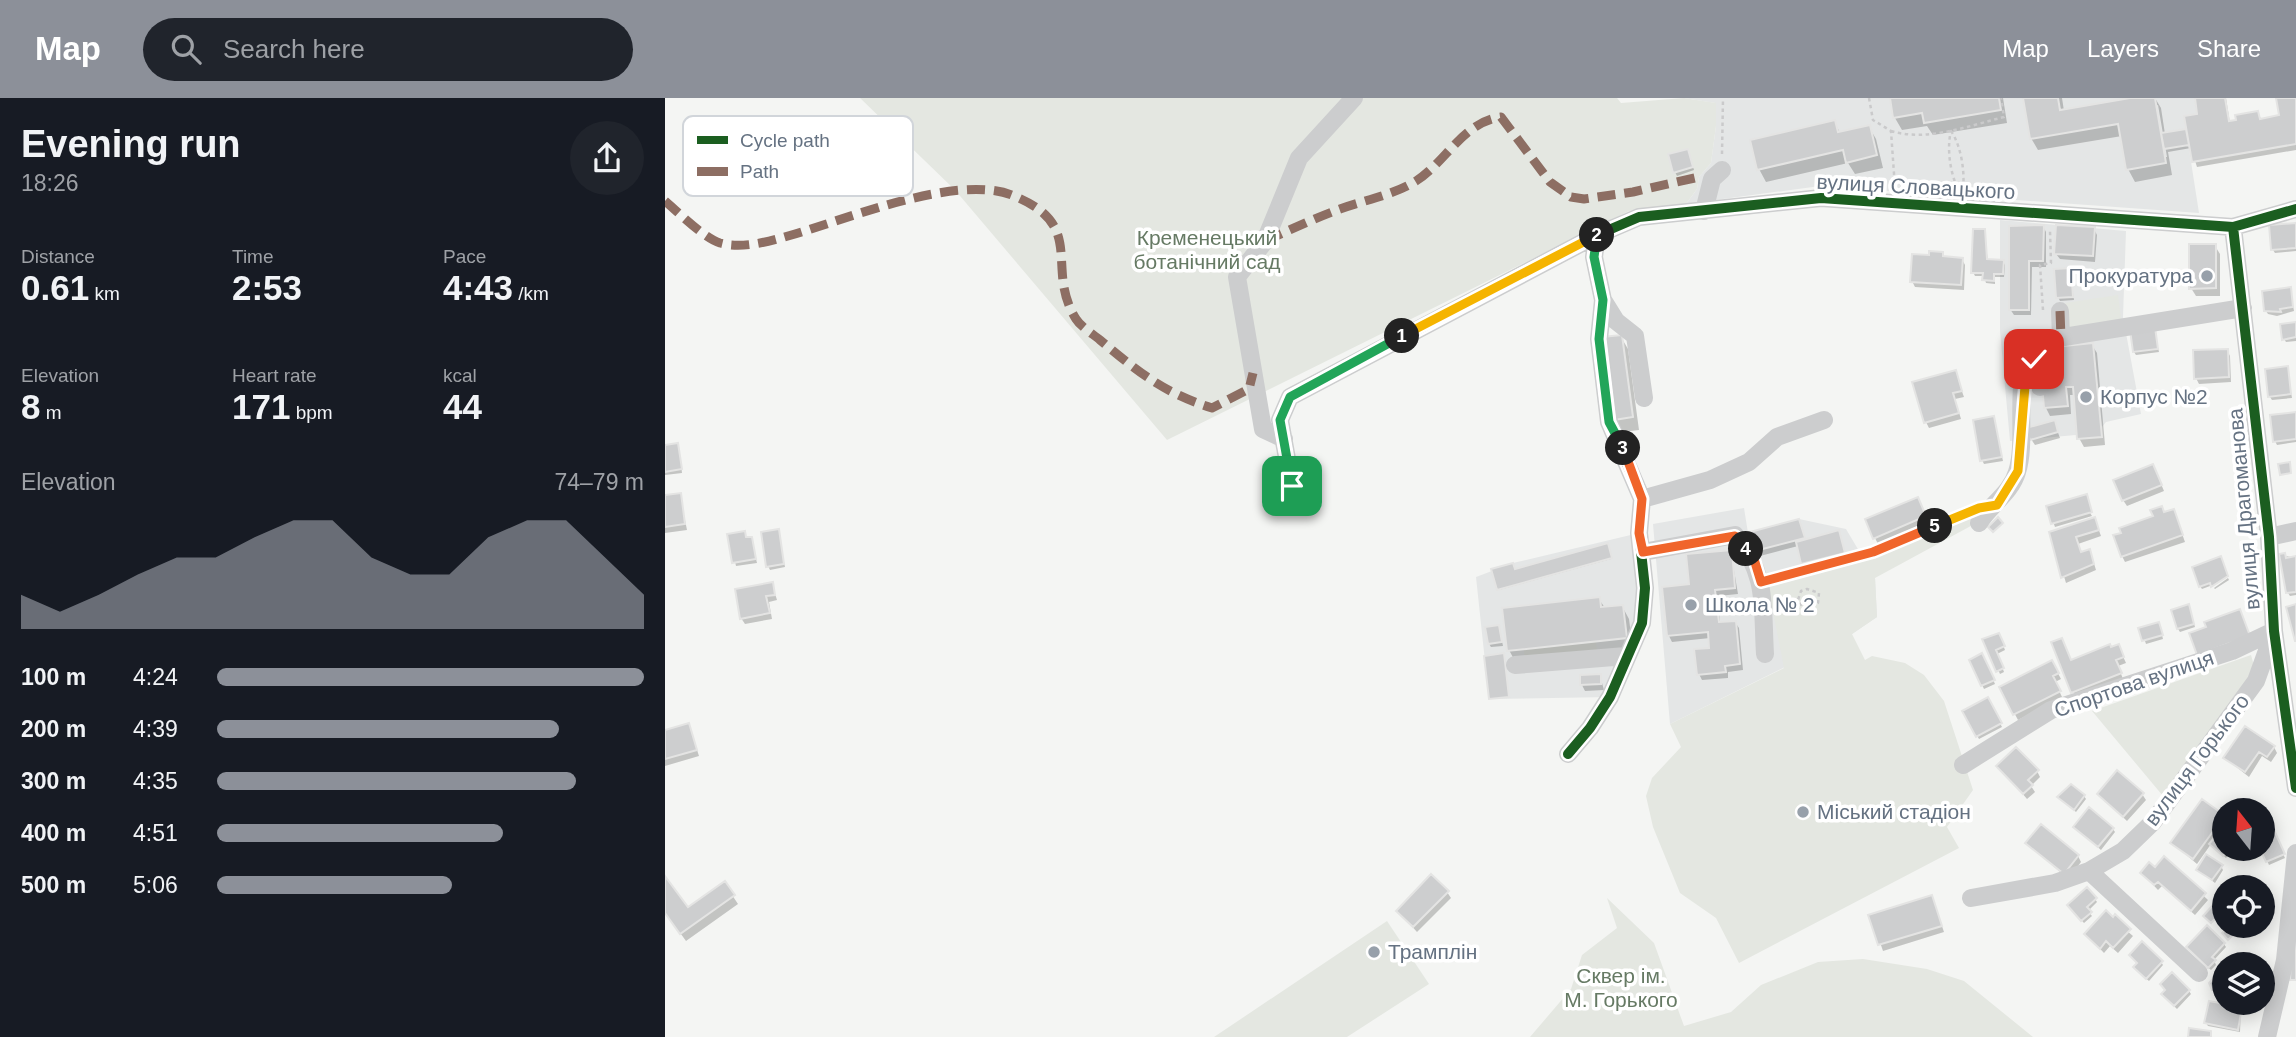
<!DOCTYPE html>
<meta charset="utf-8">
<style>
:root{--surface:#171b24;--page:#20242c;--text:#f1f3f6;--muted:#9ea1a6;--accent:#8c9099}
body{margin:0;font-family:Arial,sans-serif;background:var(--page);color:var(--text);height:100vh;display:flex;flex-direction:column;font-size:26px;white-space:nowrap}
*{box-sizing:border-box;margin:0}
p{font-size:23px;color:var(--muted)}
.icon{flex:none;width:38px;height:38px;fill:none;stroke:currentColor;stroke-width:2;stroke-linecap:round;stroke-linejoin:round}
.map{position:relative;flex:1;overflow:hidden}
.details{display:flex;flex-direction:column;background:var(--surface);width:665px}
.details>*{flex:none}
.needle{width:46px;rotate:343deg}
.controls{position:absolute;left:1547px;top:700px;display:grid;gap:14px}
.controls a{display:grid;place-items:center;width:63px;height:63px;border-radius:50%;background:var(--surface);box-shadow:0 4px 18px #0003;font-size:35px}
.pin{position:absolute;display:grid;place-items:center;width:60px;height:60px;color:#fff;margin:-30px;border-radius:14px;box-shadow:0 4px 10px #0006}
.km{position:absolute;width:35px;height:35px;margin:-18px;border-radius:50%;background:#222;color:#fff;font-size:19px;line-height:35px;text-align:center}
.round{display:grid;place-items:center;flex:none;width:74px;height:74px;border-radius:37px;background:var(--page)}
.summary{display:flex;align-items:center;justify-content:space-between;height:119px;padding:0 21px}
h1{font-size:38px;font-weight:700;line-height:52px}
.figures{display:grid;grid-template-columns:repeat(3,1fr);gap:10px;height:119px;padding:7px 21px}
.figures div{display:grid;align-content:center}
.figures b{font-size:35px;font-weight:700}
.figures small{font-size:19px;font-weight:400}
.figures p{font-size:19px}
.chart{height:196px;padding:14px 21px}
.chart p{display:flex;justify-content:space-between}
.chart svg{width:100%;height:126px;margin-top:7px;fill:var(--accent);opacity:.7}
ul{padding:0 21px;list-style:none;font-size:23px}
li{display:grid;grid-template-columns:112px 84px 1fr;align-items:center;height:52px}
li i{height:18px;border-radius:9px;background:var(--accent)}
header{display:flex;align-items:center;gap:42px;box-sizing:border-box;height:98px;padding:0 35px;background:var(--accent);color:#fff}
header strong{font-size:33px}
nav{display:flex;gap:38px;margin-inline-start:auto;font-size:24px}
.search{width:490px;height:63px;background:var(--page);display:flex;align-items:center;gap:18px;box-sizing:border-box;padding:0 24px;border-radius:38px;color:var(--muted);font-size:26px}
main{display:flex;flex:1;min-height:0}
.map>svg:first-child{display:block}
</style>
<header>
<strong>Map</strong>
<div class="search"><svg class="icon" aria-label="search" viewBox="0 0 24 24"><circle cx="10" cy="10" r="6"/><path d="M15 15l6 6"/></svg>Search here</div>
<nav><a>Map</a><a>Layers</a><a>Share</a></nav>
</header>
<main>
<section class="details">
<div class="summary"><div><h1>Evening run</h1><p>18:26</p></div><a class="round"><svg class="icon" aria-label="share" viewBox="0 0 24 24"><path d="M12 15V3M7 8l5-5 5 5M5 13v7h14v-7"/></svg></a></div>
<div class="figures">
<div><p>Distance</p><b>0.61<small> km</small></b></div>
<div><p>Time</p><b>2:53</b></div>
<div><p>Pace</p><b>4:43<small> /km</small></b></div>
</div>
<div class="figures">
<div><p>Elevation</p><b>8<small> m</small></b></div>
<div><p>Heart rate</p><b>171<small> bpm</small></b></div>
<div><p>kcal</p><b>44</b></div>
</div>
<div class="chart"><p><span>Elevation</span>74–79 m</p>
<svg viewBox="0 0 160 44" preserveAspectRatio="none"><path d="M0 44V32L10 38L20 32L30 25L40 19L50 19L60 12L70 6L80 6L90 19L100 25L110 25L120 12L130 6L140 6L150 19L160 32V44z"/></svg>
</div>
<ul>
<li><b>100 m</b>4:24<i style="width:100%"></i></li>
<li><b>200 m</b>4:39<i style="width:80%"></i></li>
<li><b>300 m</b>4:35<i style="width:84%"></i></li>
<li><b>400 m</b>4:51<i style="width:67%"></i></li>
<li><b>500 m</b>5:06<i style="width:55%"></i></li>
</ul>
</section>
<div class="map">
<svg width="1631" height="939" viewBox="0 0 1631 939">
<rect width="100%" height="100%" fill="#f4f5f3"/>
<path fill="#e4e6e6" d="M1019 0H1530L1532 16 1519 19 1534 115 1155 88 1021 106 1032 91 1034 79 1046 65 1051 28 1050 5Z
M1335 122 1461 133 1458 219 1476 316 1441 324 1432 335 1345 343 1335 233Z
M1079 410 1083 435 1134 421 1181 431 1210 480 1212 519 1187 536 1005 626 988 426Z
M974 435 980 489 945 599 824 601 811 479 848 465Z"/>
<path fill="#e4e7e1" d="M195 0H952L956 5 1019 0 1051 5V28L1046 65 1034 79 1032 91 1021 106 964 113 502 342 290 92Z
M1453 197 1457 227 1404 234 1400 205Z
M1314 410 1315 423 1210 480 1212 519 1187 536 1200 562 1207 558 1240 565 1259 577 1279 603 1308 692 1282 729 1294 750 1074 865 1051 820 1015 795 988 729 981 698 987 680 1016 649 1005 626 1119 570 1103 488 1212 457Z
M931 544 932 554 860 561 859 551Z
M1586 557 1590 571 1498 698 1427 613Z
M942 800 989 845 1019 928 1066 914 1096 887 1153 864 1198 861 1262 871 1299 883 1368 939H865L906 891 917 857 952 830Z
M722 823 764 886 682 939H549Z"/>
<path fill="#0003" fill-rule="evenodd" d="M1227 0H1338L1342 25 1268 37 1262 28 1237 32 1230 20Z
M1359 0H1397L1399 13 1490 0 1496 10 1500 36 1520 33 1524 39 1534 17 1531 0H1561L1565 25 1592 15 1597 22 1616 19 1613 0H1631V52L1532 69 1526 50 1503 54 1507 77 1470 84 1463 71 1457 38 1373 52 1366 40ZM1493 7 1502 59H1498L1490 8Z
M1169 24 1176 36 1204 29 1211 41 1218 70 1190 76 1183 65 1101 84 1094 71Z
M1024 56 1029 72 1012 78 1010 74Z
M1631 127V153L1610 155 1608 152Z
M1378 128 1381 134V169H1367L1366 217H1349L1345 211 1346 130Z
M1429 131 1432 137 1430 164 1395 161 1391 156Z
M1319 133 1323 163H1338L1340 167 1339 179H1330V186L1321 185 1319 178H1310L1308 174Z
M1550 148 1555 156V198H1531L1526 190Z
M1277 156 1280 160 1297 161 1300 167 1299 192 1250 189 1247 183 1249 158Z
M1405 172 1409 202 1395 203 1393 199Z
M1625 191 1629 213 1612 218 1603 216 1601 213Z
M1631 225V243L1621 244 1619 241Z
M1489 231 1494 254 1471 257 1469 254Z
M956 239 963 251 974 332 957 334 950 322Z
M1427 247 1432 255 1440 347 1419 349 1414 340 1410 297H1405L1406 316 1385 318 1381 310Z
M1562 252 1565 258 1566 284 1534 286 1531 280Z
M1622 270 1627 300 1607 302 1605 299Z
M1290 274 1299 299 1290 301 1296 321 1264 330 1261 324Z
M1631 315V344L1612 347 1610 343Z
M1328 320 1338 363 1319 366 1317 362Z
M1389 324 1395 340 1370 347 1366 341Z
M0 349 14 351 17 375 0 377Z
M1491 374 1499 393 1462 408 1458 402Z
M15 397 22 432 0 435V399Z
M1256 407 1263 424 1213 446 1210 440Z
M1421 408 1427 418 1390 429 1383 410Z
M1500 416 1511 419 1520 444 1460 464 1457 458Z
M1133 423 1141 443 1176 440 1182 461 1141 471 1133 448 1095 458 1092 452Z
M1432 427 1436 438 1413 446 1416 456 1427 459 1431 472 1401 485 1386 435Z
M113 433 120 469 105 472 103 468Z
M64 437 86 440 92 465 71 468Z
M942 447 946 461 834 492 828 472 849 473Z
M1066 454 1073 496 1053 498 1055 526 1070 524 1074 530 1078 572 1063 574V580L1037 582 1034 576 1046 551 1045 540 1007 544 1004 538 1026 488Z
M1616 457 1631 460V497L1625 498 1623 495Z
M1562 477 1545 488 1537 491 1535 488Z
M1563 480 1564 482 1550 491 1549 490Z
M107 486 112 502 104 504 107 521 80 526 76 520Z
M934 501 940 510 957 508 964 521 968 552 851 565 844 552Z
M1525 512 1530 529 1515 534 1513 531Z
M834 529 838 548 826 549 824 546Z
M1495 529 1498 541 1481 546 1476 531Z
M1335 540 1340 552 1332 556 1339 574 1335 576 1320 542Z
M1388 545 1406 563 1456 554 1461 565 1453 568 1458 581 1411 600Z
M1317 558 1330 586 1319 591 1306 563Z
M1387 564 1396 581 1390 584 1397 599 1353 622 1336 590Z
M935 578 939 592 920 593 917 587Z
M1322 601 1337 629 1314 641 1299 614Z
M24 627 34 658 0 668V634Z
M1609 649 1612 655 1606 664 1597 658 1584 679 1560 660Z
M1334 668 1372 673 1375 679 1366 688 1370 694 1362 701Z
M1434 696H1477L1481 702 1462 723Z
M1419 698 1421 701 1411 714 1394 699Z
M1538 703 1559 719V751H1568L1561 760 1546 746 1532 766 1507 745Z
M1410 729 1448 731 1450 734 1436 752Z
M1608 735 1620 760 1604 767 1597 751 1598 739Z
M1362 745 1413 758 1416 764 1403 781Z
M1499 761 1543 802 1530 817 1497 788 1493 792 1477 775 1490 771Z
M1556 768 1558 772 1550 785 1533 772Z
M0 781 22 812 59 785 73 806 21 843 0 814Z
M782 794 786 800 752 834 733 813Z
M1267 799 1279 834 1218 853 1206 818Z
M1430 801 1432 804 1423 813 1427 818 1419 825 1406 811Z
M1448 821 1468 838 1453 855 1445 848 1439 855 1421 836Z
M1559 846 1561 849 1549 862 1551 867 1546 872 1525 853Z
M1496 864 1498 867 1484 883 1472 873 1473 866Z
M1524 893 1526 896 1512 911 1501 900Z
M1576 911 1575 934 1543 928 1541 925Z"/>
<path fill="#cdcecf" stroke="#e4e4e3" stroke-width="2" d="M1225 0H1334L1336 12 1259 25 1257 15 1228 20Z
M1358 0H1393L1395 12 1465 0H1490L1501 65 1461 72 1453 26 1365 41Z
M1530 0H1560L1564 23 1571 22 1570 17 1593 13 1595 21 1614 17 1611 0H1631V46L1527 64 1519 18 1532 16Z
M1170 22 1173 34 1205 27 1212 57 1181 65 1178 52 1092 72 1085 42Z
M1521 31 1524 47 1499 51 1496 35Z
M1023 51 1028 69 1008 75 1003 56Z
M1631 125V150L1606 152 1604 127Z
M1379 127 1378 163H1364V212H1344V128Z
M1391 127 1430 129 1428 158 1389 156Z
M1308 131H1320L1322 161 1339 162 1338 176H1329V183L1317 182 1318 175H1306Z
M1524 146H1551V190L1524 191Z
M1264 153 1278 154V158L1298 160 1296 187 1245 184 1247 156 1264 157Z
M1406 170 1408 199 1391 200 1389 171Z
M1626 189 1628 209 1615 211 1616 214 1599 213 1597 193Z
M1631 224V239L1617 242 1615 226Z
M1490 229 1493 251 1468 254 1465 232Z
M957 237 968 319 949 322 937 239Z
M1428 245 1437 339 1412 341 1408 289H1401L1403 308 1379 310 1375 263 1380 262 1379 250Z
M1563 251 1564 279 1529 281 1528 252Z
M1623 268 1626 296 1603 299 1600 271Z
M1291 272 1297 293 1288 295 1294 315 1259 325 1247 284Z
M1631 314V341L1608 344 1605 317Z
M1329 318 1337 359 1315 363 1308 322Z
M1390 322 1393 334 1365 342 1361 330Z
M13 345 17 371 0 374V347Z
M1625 364 1626 375 1615 377 1613 366Z
M1488 366 1497 387 1457 403 1448 382Z
M16 395 20 426 0 429V397Z
M1422 396 1427 414 1386 426 1381 408Z
M1253 399 1261 418 1208 441 1200 421Z
M1497 408 1499 414 1509 411 1518 437 1456 459 1448 437 1456 435 1454 430 1488 418 1485 412Z
M1333 419 1338 425 1328 434 1323 429Z
M1430 419 1434 432 1411 439 1416 454 1425 451 1429 466 1396 480 1384 434Z
M1134 421 1140 440 1090 453 1085 434Z
M114 431 119 466 101 469 96 434Z
M1174 432 1180 455 1136 466 1131 444Z
M80 433 81 439H87L91 461 67 465 62 436Z
M943 445 947 460 832 492 826 471 848 465 850 471Z
M1067 452 1070 490 1050 492 1054 524 1071 523 1075 566 1060 568 1061 574 1032 577 1029 551 1044 550 1043 534 1002 538 997 489 1024 486 1021 456Z
M1620 455 1621 460 1631 458V494L1621 495 1614 456Z
M1556 458 1563 478 1546 489 1545 485 1534 489 1527 469Z
M108 484 110 497 101 498 105 515 75 521 70 491Z
M935 499 936 509 958 507 962 540 842 553 837 510Z
M1524 506 1529 526 1512 531 1506 512Z
M1631 506V543H1630L1621 509Z
M1575 511 1585 538 1532 557 1524 535 1541 529 1539 524Z
M1494 524 1498 537 1477 543 1473 530Z
M834 527 837 544 823 546 820 529Z
M1334 535 1340 548 1331 552 1339 570 1331 574 1317 541Z
M1397 540 1406 562 1445 546 1446 549 1454 546 1459 559 1451 562 1457 575 1406 595 1386 544Z
M839 555 844 599 824 601 819 558Z
M1317 555 1330 582 1316 588 1304 562Z
M1387 562 1394 575 1388 578 1396 593 1348 617 1334 589Z
M936 576V586L915 587V577Z
M1323 599 1337 625 1311 639 1297 613Z
M24 625 32 652 0 661V632Z
M1580 628 1610 648 1602 659 1594 654 1580 674 1558 660Z
M1351 649 1374 672 1363 682 1368 687 1358 696 1331 668Z
M1452 672 1479 695 1458 719 1432 696Z
M1406 686 1420 697 1409 712 1392 699Z
M1537 701 1559 717V724L1552 734 1549 732 1528 761 1505 745Z
M1424 709 1449 730 1433 749 1408 729Z
M1376 726 1414 757 1399 776 1360 745Z
M1559 728V751H1564L1558 758 1544 746Z
M1609 732 1620 756 1601 764 1595 751H1598V737Z
M1541 756 1558 767 1547 782 1531 772Z
M1499 758 1541 795 1526 813 1493 784 1489 787 1475 775 1484 764 1490 769Z
M766 776 784 793 748 829 731 813Z
M0 778 23 809 60 783 70 797 15 836 0 815Z
M1422 789 1432 800 1422 809 1427 814 1416 823 1402 807Z
M1267 797 1277 828 1213 847 1203 817Z
M1548 807 1556 814 1546 825 1538 818Z
M1441 812 1448 819 1450 816 1466 831 1448 850 1441 843 1435 851 1419 836Z
M1542 827 1560 845 1547 859 1551 862 1543 870 1521 849Z
M1562 830 1569 836 1563 842 1557 835Z
M1627 839H1631V882H1625Z
M1477 843 1498 863 1481 881 1468 869 1472 865 1464 857Z
M1507 874 1525 892 1509 908 1496 896 1500 892 1495 886Z
M1549 880 1559 889V892H1547L1544 885Z
M1544 903 1577 909 1573 932 1539 925Z
M1524 930 1546 933V939H1523Z"/>
<g fill="none" stroke-linecap="round" stroke-linejoin="round">
<path stroke="#cacacb" stroke-width="2.5" stroke-dasharray="3.5 3.5" stroke-linecap="butt" d="M1204 0 1208 22 1226 33 1230 90
M1226 33C1262 44 1303 28 1339 19L1336 0
M1286 33C1297 49 1301 79 1297 98 1286 82 1281 52 1286 33Z
M1057 56 1058 0
M1378 212 1375 167 1386 165 1385 133
M1109 480 1208 454 1301 415
M1112 499 1119 498 1122 504
M1115 513 1122 510V504L1133 502 1137 508 1143 510 1153 505 1154 495 1142 491 1136 493 1133 502"/>
<path stroke="#cccdce" stroke-width="18" d="M1039 113 1047 81 1057 72
M1568 129 1604 439 1609 533 1631 690
M938 202 951 223 970 238 979 300
M1395 213 1396 240
M1363 252 1371 266 1375 289
M619 341 598 331 572 179 600 143 634 60 689 0
M627 388 615 322 625 299 932 137 974 119 1156 100 1568 129 1631 111
M977 401 1045 382 1084 364 1112 339 1159 322
M1314 425C1325 407 1346 395 1352 374 1364 337 1344 270 1374 243L1578 210
M1604 439 1631 433
M978 454 1070 437C1103 477 1097 507 1100 556
M850 567 961 558
M903 656 925 630 945 599 977 525 980 490 974 435 977 401 944 324 934 241 938 202 929 159 932 137
M1298 667 1386 612 1567 553 1609 533
M1424 773 1534 875
M1306 800 1390 785 1424 773 1458 753 1488 724 1591 583 1608 536
M1602 939 1620 862 1631 755"/>
<path stroke="#8d6e63" stroke-width="9" stroke-dasharray="18 9" stroke-linecap="butt" d="M0 103C13 114 39 140 55 145 76 151 102 144 123 138 180 122 294 74 349 98 423 128 379 170 411 221 416 229 428 236 435 242 473 274 499 295 547 310L584 291 588 275
M600 143C625 132 650 120 675 111 700 102 728 97 751 83 781 64 798 24 836 19L885 84 906 99 919 101 968 94 1034 79
M1395 213 1396 240"/>
<defs>
<path id="cycleway" d="M1568 129 1604 439 1609 533 1631 690
M627 388 615 322 625 299 932 137 974 119 1156 100 1568 129 1631 111
M903 656 925 630 945 599 977 525 980 490 974 435 977 401 944 324 934 241 938 202 929 159 932 137"/>
</defs>
<use href="#cycleway" stroke="#fff" stroke-width="15"/>
<use href="#cycleway" stroke="#1b5e20" stroke-width="10"/>
</g>
<g fill="none" stroke-linecap="round" stroke-linejoin="round">
<defs>
<path id="split-1" d="M627 388 615 322 625 299 737 238"/>
<path id="split-2" d="M737 238 932 137"/>
<path id="split-3" d="M932 137 929 159 938 202 934 241 944 324 958 350"/>
<path id="split-4" d="M958 350 977 401 974 435 978 454 1070 438 1081 451"/>
<path id="split-5" d="M1081 451 1089 461 1096 484 1208 454 1270 428"/>
<path id="split-6" d="M1270 428 1314 410 1332 407 1353 373 1363 252 1369 261"/>
</defs>
<use href="#split-1" stroke="#fff" stroke-width="14"/>
<use href="#split-2" stroke="#fff" stroke-width="14"/>
<use href="#split-3" stroke="#fff" stroke-width="14"/>
<use href="#split-4" stroke="#fff" stroke-width="14"/>
<use href="#split-5" stroke="#fff" stroke-width="14"/>
<use href="#split-6" stroke="#fff" stroke-width="14"/>
<use href="#split-1" stroke="#22a559" stroke-width="9"/>
<use href="#split-2" stroke="#f5b400" stroke-width="9"/>
<use href="#split-3" stroke="#22a559" stroke-width="9"/>
<use href="#split-4" stroke="#f0652b" stroke-width="9"/>
<use href="#split-5" stroke="#f0652b" stroke-width="9"/>
<use href="#split-6" stroke="#f5b400" stroke-width="9"/>
</g>
<g fill="#97a0aa" stroke="#fff" stroke-width="2.5">
<circle cx="1542" cy="178" r="7"/>
<circle cx="1421" cy="299" r="7"/>
<circle cx="1026" cy="507" r="7"/>
<circle cx="1138" cy="714" r="7"/>
<circle cx="709" cy="854" r="7"/>
</g>
<g text-anchor="middle" stroke-width="7" stroke-linejoin="round" paint-order="stroke">
<g font-size="21" fill="#657282" stroke="#fff">
<text transform="translate(1251 89) rotate(3)" y="7">вулиця Словацького</text>
<text transform="translate(1579 411) rotate(-95)" y="7">вулиця Драгоманова</text>
<text transform="translate(1469 586) rotate(-19)" y="7">Спортова вулиця</text>
<text transform="translate(1532 662) rotate(-53)" y="7">вулиця Горького</text>
</g>
<g font-size="21" fill="#667a64" stroke="#fff">
<text x="542" y="147">Кременецький<tspan x="542" dy="24">ботанічний сад</tspan></text>
<text x="956" y="885">Сквер ім.<tspan x="956" dy="24">М. Горького</tspan></text>
</g>
<g font-size="21" fill="#657282" stroke="#fff" text-anchor="start">
<text x="1528" y="185" text-anchor="end">Прокуратура</text>
<text x="1435" y="306">Корпус №2</text>
<text x="1040" y="514">Школа № 2</text>
<text x="1152" y="721">Міський стадіон</text>
<text x="723" y="861">Трамплін</text>
</g>
</g>
<rect x="18" y="18" width="230" height="80" rx="10" fill="#fff" stroke="#d1d5da" stroke-width="2"/>
<rect x="32" y="38" width="31" height="8" fill="#1b5e20"/>
<rect x="32" y="69" width="31" height="9" fill="#8d6e63"/>
<g font-size="19" fill="#657282">
<text x="75" y="49">Cycle path</text>
<text x="75" y="80">Path</text>
</g>
</svg>
<div class="controls">
<a><svg class="needle" viewBox="-14 -14 28 28"><path d="M0-13l5 13h-10z" fill="#e53935"/><path d="M0 13l5-13h-10z" fill="#9ea1a6"/></svg></a>
<a><svg class="icon" aria-label="locate" viewBox="0 0 24 24"><circle cx="12" cy="12" r="6"/><path d="M12 2v4M12 18v4M2 12h4M18 12h4"/></svg></a>
<a><svg class="icon" aria-label="layers" viewBox="0 0 24 24"><path d="M12 4l9 5-9 5-9-5zM3 14l9 5 9-5"/></svg></a>
</div>
<div class="pin" style="left:627px;top:388px;background:#1e9e55"><svg class="icon" aria-label="arrive" viewBox="0 0 24 24"><path d="M6 21V4h12l-3 4 3 4H6"/></svg></div>
<div class="pin" style="left:1369px;top:261px;background:#d93025"><svg class="icon" aria-label="check" viewBox="0 0 24 24"><path d="M5 12l5 5 9-10"/></svg></div>
<b class="km" style="left:737px;top:238px">1</b>
<b class="km" style="left:932px;top:137px">2</b>
<b class="km" style="left:958px;top:350px">3</b>
<b class="km" style="left:1081px;top:451px">4</b>
<b class="km" style="left:1270px;top:428px">5</b>
</div>
</main>
